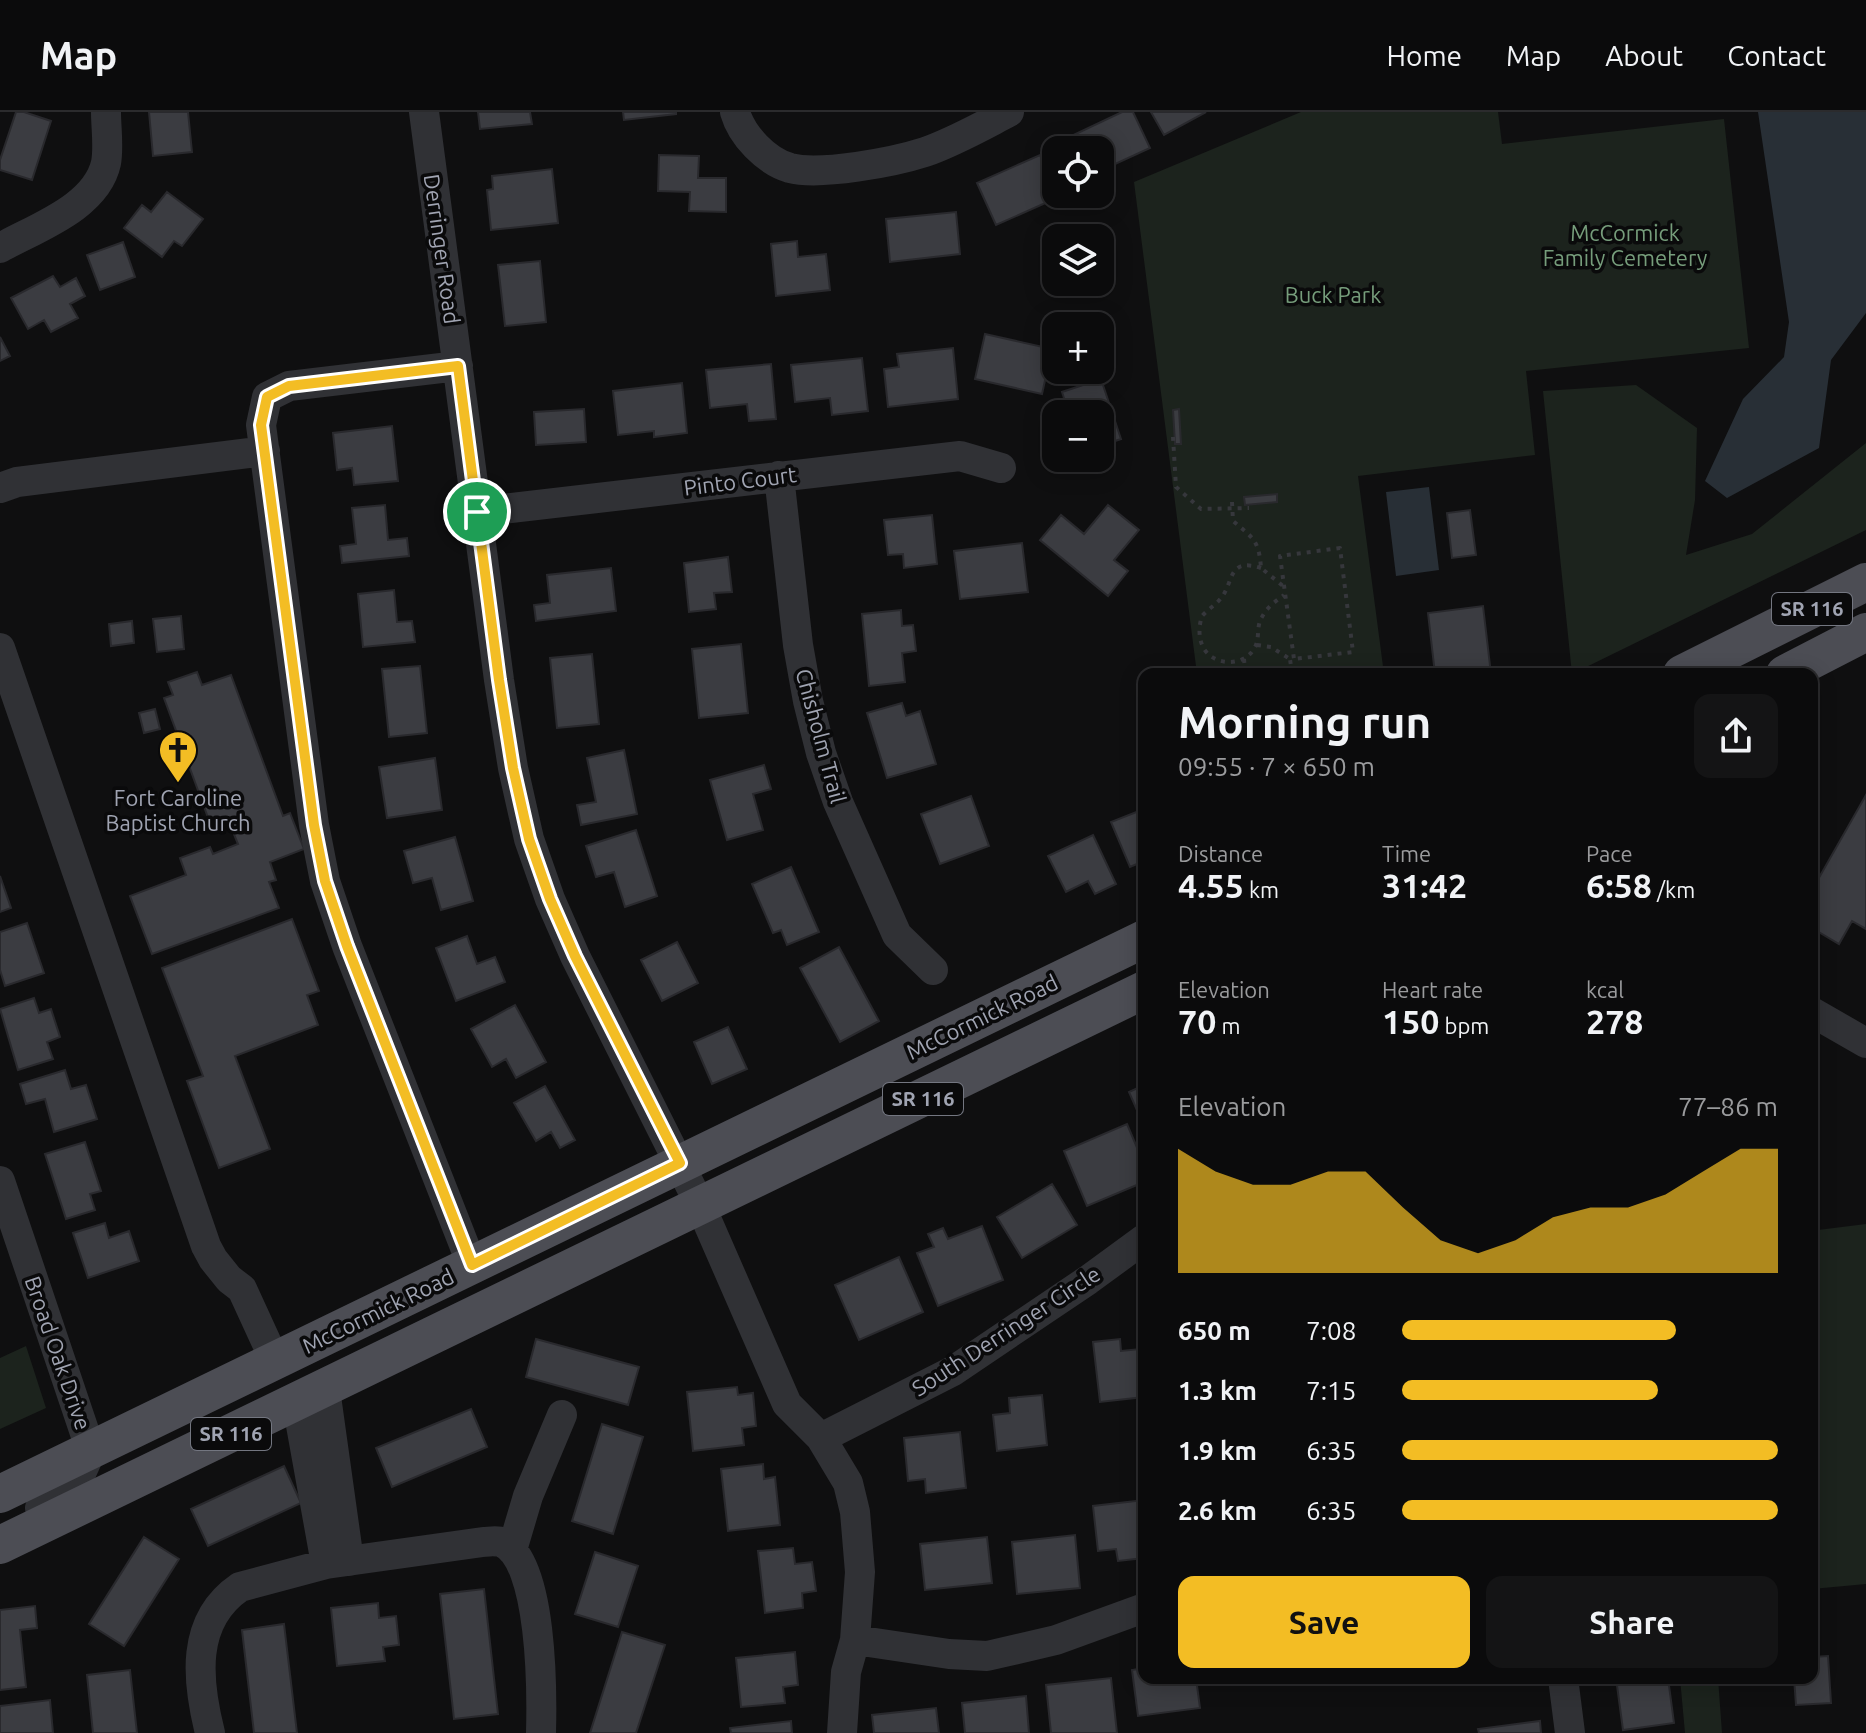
<!DOCTYPE html>
<meta charset="utf-8">
<style>
:root{--surface:#0b0b0c;--page:#141415;--text:#f1f3f6;--muted:#9a9b9d;--line:#2b2b2d;--accent:#f3bd24}
body{margin:0;font-family:Ubuntu,sans-serif;background:var(--page);color:var(--text);height:100vh;display:flex;flex-direction:column;font-size:30px;white-space:nowrap}
*{box-sizing:border-box;margin:0}
p{font-size:26px;color:var(--muted)}
.icon{flex:none;width:44px;height:44px;fill:none;stroke:currentColor;stroke-width:2;stroke-linecap:round;stroke-linejoin:round}
.map{position:relative;flex:1;overflow:hidden}
.details{position:absolute;left:1138px;top:556px;width:680px;height:1016px;display:flex;flex-direction:column;background:var(--surface);border-radius:16px;box-shadow:0 4px 20px #0003,0 0 0 2px var(--line)}
.details>*{flex:none}
.buttons{position:absolute;left:1042px;top:24px;display:grid;gap:16px}
.buttons a{display:grid;place-items:center;width:72px;height:72px;border-radius:16px;background:var(--surface);box-shadow:0 4px 20px #0003,0 0 0 2px var(--line);font-size:40px}
.pin{position:absolute;display:grid;place-items:center;width:68px;height:68px;color:#fff;margin:-34px;border:4px solid #fff;border-radius:50%;box-shadow:0 2px 8px #0007}
.round{display:grid;place-items:center;flex:none;width:84px;height:84px;border-radius:16px;background:var(--page)}
.summary{display:flex;align-items:center;justify-content:space-between;height:136px;padding:0 40px}
h1{font-size:44px;font-weight:600;line-height:60px}
.metrics{display:grid;grid-template-columns:repeat(3,1fr);gap:12px;height:136px;padding:8px 40px}
.metrics div{display:grid;align-content:center}
.metrics b{font-size:34px;font-weight:600}
.metrics small{font-size:22px;font-weight:400}
.metrics p{font-size:22px}
.chart{height:224px;padding:16px 40px}
.chart p{display:flex;justify-content:space-between}
.chart svg{width:100%;height:144px;margin-top:8px;fill:var(--accent);opacity:.7}
.cta{display:flex;gap:16px;margin-top:auto;padding:16px 40px}
.cta a{flex:1;height:92px;border-radius:16px;background:var(--accent);color:#111;font-size:32px;font-weight:600;line-height:92px;text-align:center}
.cta a+a{background:var(--page);color:var(--text)}
ul{padding:0 40px;list-style:none;font-size:26px}
li{display:grid;grid-template-columns:128px 96px 1fr;align-items:center;height:60px}
li i{height:20px;border-radius:10px;background:var(--accent)}
header{display:flex;align-items:center;gap:48px;box-sizing:border-box;height:112px;padding:0 40px;background:var(--surface);border-bottom:2px solid var(--line)}
header strong{font-size:38px}
nav{display:flex;gap:44px;margin-inline-start:auto;font-size:28px}
.map>svg:first-child{display:block}
</style>
<header>
<strong>Map</strong>
<nav><a>Home</a><a>Map</a><a>About</a><a>Contact</a></nav>
</header>
<div class="map">
<svg width="1866" height="1621" viewBox="0 0 1866 1621">
<rect width="100%" height="100%" fill="#0f0f10"/>
<path fill="#1c231d" d="M1301 0H1498L1502 32 1724 7 1749 236 1526 259 1535 343 1358 364 1384 562H1197L1134 70Z
M1636 273 1697 316 1695 388 1686 443 1752 422 1866 331V418L1572 562 1543 279Z
M1866 1112V1472L1812 1477V1164L1818 1118Z
M26 1234 46 1296 0 1317V1246Z
M1680 1566H1718L1722 1621H1685Z"/>
<path fill="#282f36" d="M1758 0H1866V201L1831 248 1819 336 1727 386 1705 369 1743 287 1784 245 1789 210Z
M1429 375 1439 458 1396 464 1386 380Z"/>
<path fill="#3b3c41" stroke="#29292d" stroke-width="2" d="M16 0H24L51 9 32 68 0 58V48Z
M149 0H188L192 40 153 44Z
M478 0H530L532 12 480 17Z
M623 0H676V2L624 8Z
M1122 0H1133L1150 36 1100 59V38H1070L1065 27Z
M1151 0H1206L1164 23Z
M659 43 699 44 698 66H726V100L689 99 690 80 658 79Z
M1040 43 1059 85 996 113 977 71Z
M552 57 558 111 491 118 487 78 493 77 492 64Z
M167 80 203 107 182 134 174 129 162 145 124 116 142 93 151 100Z
M956 100 960 142 890 150 886 107Z
M797 129 798 145 826 142 830 178 776 184 771 132Z
M123 130 135 165 100 178 87 143Z
M540 149 546 210 505 214 498 153Z
M53 164 60 175 76 166 85 184 70 192 78 206 51 220 44 208 28 217 11 186Z
M985 222 1052 237 1042 282 975 267Z
M0 225 10 244 0 249Z
M953 236 958 287 888 295 884 257 899 255 897 242Z
M862 246 868 299 832 303 830 286 795 290 791 253Z
M771 252 776 307 749 309 747 292 710 296 706 258Z
M1101 267 1121 327 1100 334V302H1069L1062 280Z
M682 271 687 321 654 325V319L618 323 613 279Z
M584 297 586 330 536 333 534 300Z
M1179 297 1181 332H1175L1173 298Z
M392 314 398 369 354 373 352 356 337 358 333 321Z
M1277 382V390L1245 393 1244 385Z
M385 393 388 428 407 426 409 444 342 451 340 434 356 432 352 396Z
M1108 393 1139 418 1114 448 1128 459 1108 484 1040 428 1061 403 1084 422Z
M1470 398 1476 443 1452 446 1447 401Z
M932 403 937 452 904 456 903 442 888 443 884 408Z
M1022 431 1028 480 960 487 954 439Z
M728 445 732 480 714 481 716 497 689 500 684 451Z
M611 456 616 499 536 509 534 493 550 491 547 463Z
M394 478 397 510 412 509 415 530 363 535 358 482Z
M1483 494 1491 562H1435L1428 501Z
M901 498 902 514 913 513 916 539 902 541 905 570 869 574 862 502Z
M181 504 184 537 157 540 153 507Z
M132 509 134 531 111 534 109 512Z
M741 532 748 601 699 606 692 537Z
M592 542 599 612 557 616 550 546Z
M420 554 427 621 389 625 382 557Z
M1267 555 1268 562H1237L1236 559Z
M197 560 202 573 231 563 283 704 290 701 304 737 270 750 276 768 269 770 279 796 152 842 130 784 186 763 180 746 210 735 213 742 238 732 227 705 210 711 164 586 173 583 168 570Z
M902 591 906 604 920 599 936 652 887 666 867 601Z
M155 597 160 617 144 621 139 601Z
M624 638 637 702 581 713 577 693 596 690 587 646Z
M435 646 442 698 387 706 379 655Z
M764 653 771 677 753 682 763 718 727 728 710 668Z
M1866 683V817L1852 809 1839 832 1812 816V778Z
M971 684 989 734 940 752 921 702Z
M1144 697V749L1130 755 1111 710Z
M636 718 657 784 625 795 614 760 596 765 586 734Z
M1093 723 1116 772 1095 782 1088 769 1066 780 1048 744Z
M455 725 473 789 441 798 432 766 413 771 404 739Z
M791 755 819 820 787 833 781 818 773 821 752 772Z
M0 764 11 796 0 800Z
M292 807 319 879 307 883 318 913 235 944 270 1037 219 1056 187 969 203 964 162 856Z
M27 811 44 861 5 874 0 858V820Z
M467 824 477 852 495 845 505 870 456 889 436 836Z
M677 830 698 871 662 889 641 848Z
M839 835 879 909 840 930 800 856Z
M34 886 39 901 51 897 60 925 47 930 53 947 18 958 0 897Z
M515 893 546 950 516 966 506 947 492 955 471 917Z
M728 915 747 957 712 972 694 930Z
M65 958 71 977 86 973 97 1007 54 1020 45 987 26 992 20 972Z
M1144 973V1014L1129 980Z
M545 974 575 1028 560 1036 551 1020 536 1029 514 991Z
M1127 1012 1144 1052V1070L1087 1094 1064 1039Z
M85 1030 101 1079 90 1082 95 1098 66 1107 45 1042Z
M1052 1072 1077 1113 1022 1146 997 1105Z
M105 1111 109 1126 129 1119 139 1149 88 1166 73 1121Z
M982 1114 1003 1168 938 1194 917 1141 934 1135 928 1122 943 1116 948 1127Z
M899 1145 923 1200 859 1228 835 1173Z
M536 1227 639 1255 628 1293 526 1265Z
M1120 1227 1121 1239 1140 1237 1144 1285 1100 1290 1093 1230Z
M737 1275 738 1283 753 1281 756 1314 742 1316 744 1333 693 1339 687 1280Z
M1042 1283 1047 1333 997 1339 993 1303 1010 1301 1009 1286Z
M471 1297 487 1335 392 1375 376 1336Z
M602 1312 643 1325 613 1422 572 1409Z
M960 1320 966 1376 926 1381 925 1367 908 1369 904 1326Z
M763 1352 764 1367 775 1365 780 1413 728 1419 721 1357Z
M284 1354 301 1391 208 1434 191 1397Z
M1144 1388V1446L1118 1449 1116 1437 1098 1439 1093 1394Z
M1075 1423 1080 1476 1017 1482 1012 1430Z
M144 1425 179 1447 124 1534 89 1512Z
M987 1425 992 1471 925 1478 920 1432Z
M793 1436 795 1452 812 1450 816 1479 802 1481 803 1496 765 1501 758 1439Z
M595 1440 638 1454 618 1515 575 1502Z
M484 1477 498 1602 454 1607 440 1482Z
M378 1491 379 1506 396 1504 399 1533 383 1535 385 1549 337 1554 331 1496Z
M35 1494 37 1516 20 1518 26 1575 0 1578V1498Z
M284 1512 297 1621H254L242 1518Z
M622 1520 665 1533 636 1621H590Z
M795 1540 798 1573 783 1575 785 1591 741 1595 736 1546Z
M1828 1544 1831 1591 1796 1593 1794 1566H1812V1545Z
M1144 1556V1566H1196L1200 1596 1138 1604 1132 1558Z
M130 1558 137 1621H93L87 1563Z
M1111 1566 1117 1621H1051L1046 1573Z
M1218 1566H1283L1219 1572Z
M1616 1566H1668L1674 1611 1623 1618Z
M1026 1584 1029 1621H965L962 1591Z
M50 1588 53 1621H0V1594Z
M936 1596 939 1621H874L872 1603Z
M791 1609 792 1621H731L730 1616Z
M1540 1609 1541 1621H1479L1478 1617Z"/>
<g fill="none" stroke-linecap="round" stroke-linejoin="round">
<path stroke="#36373c" stroke-width="4" stroke-dasharray="4 6" stroke-linecap="butt" d="M1173 325 1176 375 1201 397 1249 396
M1232 390 1233 409C1253 426 1259 428 1261 456L1283 474
M1261 456C1227 445 1234 471 1221 486 1216 493 1208 497 1202 504 1199 513 1198 525 1203 535 1212 554 1245 556 1255 535 1260 526 1256 514 1262 505 1267 495 1276 489 1284 483
M1257 533 1271 535 1290 547
M1244 547 1245 558
M1292 562 1290 547H1294L1280 444 1340 436 1353 540 1294 547"/>
<path stroke="#303135" stroke-width="30" d="M424 0 499 568 513 656 529 727 550 787 575 844 701 1095 787 1292 821 1326 848 1371 855 1400 860 1460 855 1528 846 1560 842 1621
M735 0C742 24 766 49 790 56 820 64 894 50 925 40 954 30 982 14 1009 0
M0 136C35 116 96 96 106 51 109 35 106 16 106 0
M458 254 289 274 267 285 261 313 314 713 325 769 347 834 472 1153
M779 364 798 533 808 589 821 641 838 690 897 823 933 858
M0 376 17 370 265 339
M477 400 960 344 1001 356
M0 536 206 1134 213 1147 229 1167 242 1177 275 1249
M1812 900 1866 931
M0 1069 91 1339 73 1379 40 1396
M325 1277 349 1449
M297 1291 326 1452
M821 1326 953 1259 1088 1168 1144 1127
M512 1438 528 1384 562 1303
M855 1528 949 1542 987 1544 1056 1528 1144 1496
M1563 1566 1570 1621
M210 1621C197 1569 190 1509 240 1475L326 1452 483 1430C488 1430 497 1428 501 1430 543 1446 542 1583 541 1621"/>
<path stroke="#4c4d54" stroke-width="38" d="M1682 562 1866 470
M1785 562 1866 520
M0 1382 1144 827
M0 1433 1144 878"/>
</g>
<g fill="none" stroke-linecap="round" stroke-linejoin="round">
<defs>
<path id="route" d="M458 254 499 568 513 656 529 727 550 787 575 844 680 1051 472 1153 347 834 325 769 314 713 261 313 267 285 289 274Z"/>
</defs>
<use href="#route" stroke="#fff" stroke-width="16"/>
<use href="#route" stroke="#f3bd24" stroke-width="10"/>
</g>
<defs>
<symbol id="church-pin" viewBox="-11 -11 22 30"><path d="M0 17L-7.5 6A9.5 9.5 0 1 1 7.5 6Z" fill="#f3bd24" stroke="#0a0a0b"/><path d="M-1.2-6h2.4v3.5h3.3v2.4h-3.3V6h-2.4V-.1h-3.3v-2.4h3.3Z" fill="#111"/></symbol>
</defs>
<g fill-rule="evenodd">
<use href="#church-pin" x="156" y="616" width="44" height="60"/>
</g>
<g text-anchor="middle" stroke-width="7" stroke-linejoin="round" paint-order="stroke">
<g fill="#0a0a0b" stroke="#737680" stroke-width="2">
<rect x="1772" y="481" width="80" height="32" rx="6"/>
<rect x="883" y="971" width="80" height="32" rx="6"/>
<rect x="191" y="1306" width="80" height="32" rx="6"/>
</g>
<g font-size="20" font-weight="bold" fill="#a0a4b2">
<text x="1812" y="504">SR 116</text>
<text x="923" y="994">SR 116</text>
<text x="231" y="1329">SR 116</text>
</g>
<g font-size="22" fill="#769d7b" stroke="#0a0a0b">
<text x="1625" y="129">McCormick<tspan x="1625" dy="25">Family Cemetery</tspan></text>
<text x="1333" y="191">Buck Park</text>
</g>
<g font-size="22" fill="#a0a4b2" stroke="#0a0a0b">
<text transform="translate(442 137) rotate(82)" y="8">Derringer Road</text>
<text transform="translate(740 369) rotate(-7)" y="8">Pinto Court</text>
<text transform="translate(821 624) rotate(75)" y="8">Chisholm Trail</text>
<text transform="translate(982 905) rotate(-26)" y="8">McCormick Road</text>
<text transform="translate(378 1199) rotate(-26)" y="8">McCormick Road</text>
<text transform="translate(1006 1219) rotate(-33)" y="8">South Derringer Circle</text>
<text transform="translate(58 1241) rotate(71)" y="8">Broad Oak Drive</text>
</g>
<g font-size="22" fill="#a0a4b2" stroke="#0a0a0b">
<text x="178" y="694">Fort Caroline<tspan x="178" dy="25">Baptist Church</tspan></text>
</g>
</g>
</svg>
<div class="buttons">
<a><svg class="icon" aria-label="locate" viewBox="0 0 24 24"><circle cx="12" cy="12" r="6"/><path d="M12 2v4M12 18v4M2 12h4M18 12h4"/></svg></a>
<a><svg class="icon" aria-label="layers" viewBox="0 0 24 24"><path d="M12 4l9 5-9 5-9-5zM3 14l9 5 9-5"/></svg></a>
<a>+</a>
<a>−</a>
</div>
<div class="pin" style="left:477px;top:400px;background:#1e9e55"><svg class="icon" aria-label="arrive" viewBox="0 0 24 24"><path d="M6 21V4h12l-3 4 3 4H6"/></svg></div>
<section class="details">
<div class="summary"><div><h1>Morning run</h1><p>09:55 · 7 × 650 m</p></div><a class="round"><svg class="icon" aria-label="share" viewBox="0 0 24 24"><path d="M12 15V3M7 8l5-5 5 5M5 13v7h14v-7"/></svg></a></div>
<div class="metrics">
<div><p>Distance</p><b>4.55<small> km</small></b></div>
<div><p>Time</p><b>31:42</b></div>
<div><p>Pace</p><b>6:58<small> /km</small></b></div>
</div>
<div class="metrics">
<div><p>Elevation</p><b>70<small> m</small></b></div>
<div><p>Heart rate</p><b>150<small> bpm</small></b></div>
<div><p>kcal</p><b>278</b></div>
</div>
<div class="chart"><p><span>Elevation</span>77–86 m</p>
<svg viewBox="0 0 160 44" preserveAspectRatio="none"><path d="M0 44V6L10 13L20 17L30 17L40 13L50 13L60 24L70 34L80 38L90 34L100 27L110 24L120 24L130 20L140 13L150 6L160 6V44z"/></svg>
</div>
<ul>
<li><b>650 m</b>7:08<i style="width:73%"></i></li>
<li><b>1.3 km</b>7:15<i style="width:68%"></i></li>
<li><b>1.9 km</b>6:35<i style="width:100%"></i></li>
<li><b>2.6 km</b>6:35<i style="width:100%"></i></li>
</ul>
<div class="cta"><a>Save</a><a>Share</a></div>
</section>
</div>
